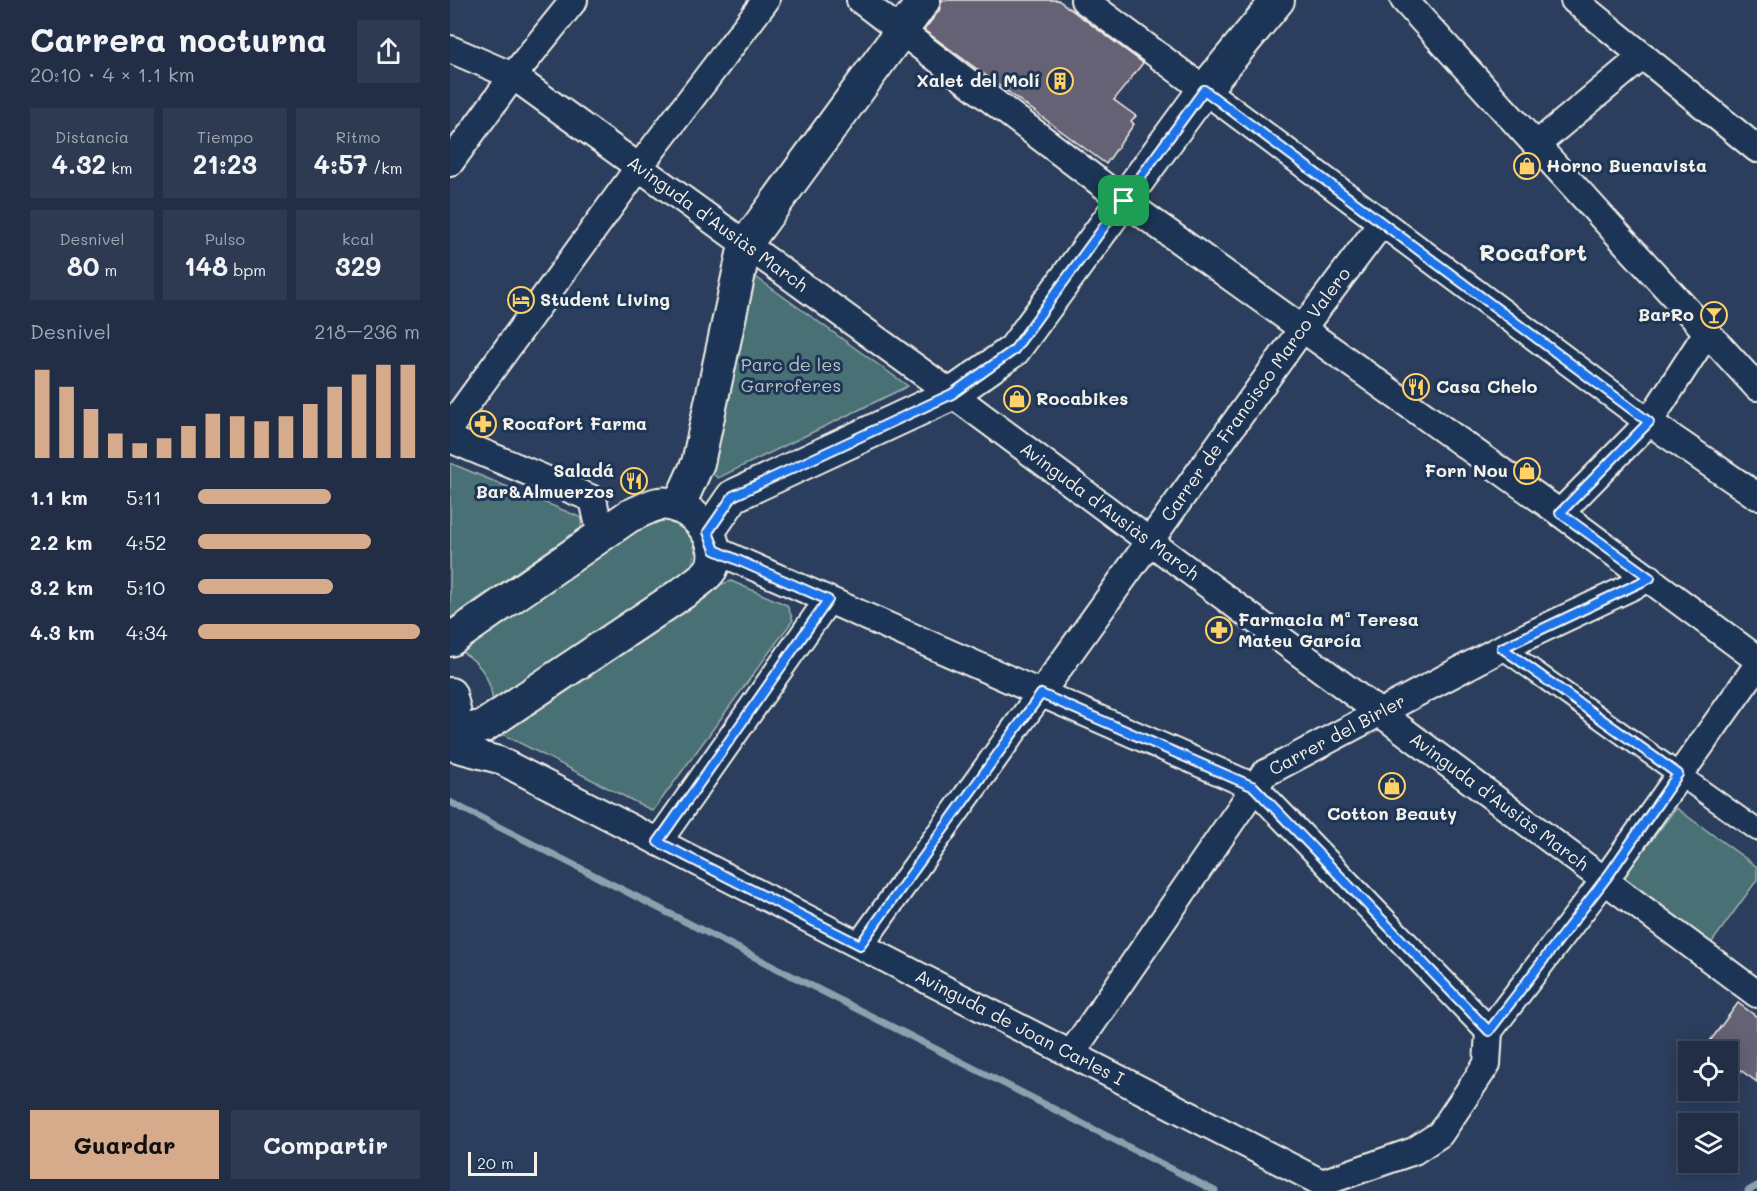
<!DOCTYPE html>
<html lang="es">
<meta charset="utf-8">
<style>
:root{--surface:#212e46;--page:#2d3a51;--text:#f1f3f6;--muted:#a2a8b3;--line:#3e4a5f;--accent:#d6ab8b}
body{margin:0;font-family:Mali,sans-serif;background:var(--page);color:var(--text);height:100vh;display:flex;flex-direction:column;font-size:22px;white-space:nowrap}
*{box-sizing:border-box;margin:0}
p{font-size:20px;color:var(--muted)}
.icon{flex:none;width:33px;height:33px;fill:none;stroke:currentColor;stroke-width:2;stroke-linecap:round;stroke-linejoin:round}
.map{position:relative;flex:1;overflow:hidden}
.side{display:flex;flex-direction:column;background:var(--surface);width:450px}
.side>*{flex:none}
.tools{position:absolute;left:1228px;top:1041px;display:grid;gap:12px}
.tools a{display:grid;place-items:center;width:60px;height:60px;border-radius:0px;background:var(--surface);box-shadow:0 3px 15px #0003,0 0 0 2px var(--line);font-size:30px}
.scale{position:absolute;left:18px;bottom:15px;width:69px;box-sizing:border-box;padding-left:6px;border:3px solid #f4f1e8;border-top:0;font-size:16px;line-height:21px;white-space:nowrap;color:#f4f1e8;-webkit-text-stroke:4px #1d3557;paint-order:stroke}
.pin{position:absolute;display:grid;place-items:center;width:51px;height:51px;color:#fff;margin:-26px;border-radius:12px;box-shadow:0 3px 9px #0006}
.round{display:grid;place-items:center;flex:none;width:63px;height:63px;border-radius:0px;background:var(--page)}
.head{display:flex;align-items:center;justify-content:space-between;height:102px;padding:0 30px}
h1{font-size:33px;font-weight:700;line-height:45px}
.stats{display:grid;grid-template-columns:repeat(3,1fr);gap:9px;height:102px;padding:6px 30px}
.stats div{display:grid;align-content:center;border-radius:0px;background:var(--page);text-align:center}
.stats b{font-size:26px;font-weight:700}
.stats small{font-size:16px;font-weight:400}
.stats p{font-size:16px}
.chart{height:168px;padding:12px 30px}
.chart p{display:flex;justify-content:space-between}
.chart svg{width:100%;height:108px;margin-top:6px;stroke:var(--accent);stroke-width:6}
.primary-button{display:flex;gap:12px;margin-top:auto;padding:12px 30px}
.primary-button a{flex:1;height:69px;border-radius:0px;background:var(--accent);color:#111;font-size:24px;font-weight:700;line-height:69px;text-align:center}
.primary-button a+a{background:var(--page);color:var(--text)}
ul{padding:0 30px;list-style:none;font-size:20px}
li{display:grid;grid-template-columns:96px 72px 1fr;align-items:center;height:45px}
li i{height:15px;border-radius:8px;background:var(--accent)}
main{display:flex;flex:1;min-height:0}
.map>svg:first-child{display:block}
</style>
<main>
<section class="side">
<div class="head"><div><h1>Carrera nocturna</h1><p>20:10 · 4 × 1.1 km</p></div><a class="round"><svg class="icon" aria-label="share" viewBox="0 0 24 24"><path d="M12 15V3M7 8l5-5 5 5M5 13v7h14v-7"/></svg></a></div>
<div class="stats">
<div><p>Distancia</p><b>4.32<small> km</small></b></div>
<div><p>Tiempo</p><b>21:23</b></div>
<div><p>Ritmo</p><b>4:57<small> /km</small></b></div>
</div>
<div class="stats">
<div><p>Desnivel</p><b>80<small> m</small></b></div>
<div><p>Pulso</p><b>148<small> bpm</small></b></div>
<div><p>kcal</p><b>329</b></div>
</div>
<div class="chart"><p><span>Desnivel</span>218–236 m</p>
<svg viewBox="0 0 160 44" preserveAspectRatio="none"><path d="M5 44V8M15 44V15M25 44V24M35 44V34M45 44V38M55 44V36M65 44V31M75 44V26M85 44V27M95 44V29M105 44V27M115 44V22M125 44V15M135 44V10M145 44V6M155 44V6"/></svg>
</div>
<ul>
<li><b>1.1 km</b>5:11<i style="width:60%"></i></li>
<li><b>2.2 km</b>4:52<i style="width:78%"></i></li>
<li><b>3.2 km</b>5:10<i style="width:61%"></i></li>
<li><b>4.3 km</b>4:34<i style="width:100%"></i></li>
</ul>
<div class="primary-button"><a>Guardar</a><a>Compartir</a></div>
</section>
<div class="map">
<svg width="1307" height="1191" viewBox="0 0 1307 1191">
<rect width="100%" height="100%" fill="#2c3e5d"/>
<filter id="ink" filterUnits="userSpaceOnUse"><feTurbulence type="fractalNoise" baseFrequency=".0167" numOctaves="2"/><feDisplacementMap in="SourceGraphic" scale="12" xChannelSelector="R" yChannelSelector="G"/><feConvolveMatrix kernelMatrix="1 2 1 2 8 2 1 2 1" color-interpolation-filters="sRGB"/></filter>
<g filter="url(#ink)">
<path fill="#497175" stroke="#9eb1ae" stroke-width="1.5" d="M303 275 458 386 268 478 260 472Z
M0 463 132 518 131 528 0 618Z
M214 514C240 532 256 544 236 576L43 708C43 679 28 656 0 647L188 520Z
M281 581 337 605 343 620 203 811 54 735 51 729 263 587Z
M1226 808 1307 867V880L1260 945 1172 879Z"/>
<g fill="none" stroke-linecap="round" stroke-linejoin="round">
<path stroke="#89a2ae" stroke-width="7" d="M0 802 765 1191
M1298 1191 1307 1186"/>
</g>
<path fill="#666274" stroke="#f4f1e8" stroke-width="1.5" d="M492 0H608L693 63 664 100 686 116 681 121 684 124 656 164 474 30 489 11Z
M1288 1003 1307 1017V1082L1278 1061V1052H1252Z"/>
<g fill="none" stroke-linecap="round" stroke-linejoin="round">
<defs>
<path id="pedestrian" d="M1052 648 1307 830"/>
<g id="minor">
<path d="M410 0 674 201 1110 513 1307 659"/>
<path d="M634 0 1199 422 1110 513"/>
<path d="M954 0 1307 387"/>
<path d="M1124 0 1307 149"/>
<path id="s1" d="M0 49 63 76 502 394 1307 994"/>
<path d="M1086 145 1193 56"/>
<path d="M0 163 63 76 124 0"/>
<path d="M1256 334 1199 422 1307 496"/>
<path d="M0 427 189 167 316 0"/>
<path d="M0 439 143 499 151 536"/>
<path d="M265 550 804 787 1039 1031"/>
<path id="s2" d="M0 747 49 760 872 1183 964 1151 990 1134 1037 1064 1039 1031"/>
<path d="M208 842 378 600"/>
<path id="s3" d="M410 945 852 329 931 224"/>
<path d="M1039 1031 1160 873 1307 666"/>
<path id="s4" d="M621 1054 814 774 1052 648 1200 578"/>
</g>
<path id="tertiary" d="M228 507 248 463 295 245 474 0
M258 532 283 496 502 394 564 350 754 90 828 0
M0 640 179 516C188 513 200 505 209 504 239 499 276 541 261 569 257 576 246 583 240 588L34 726 0 734
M0 694 4 710 0 727"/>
</defs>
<use href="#pedestrian" stroke="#f4f1e8" stroke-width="24"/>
<use href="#minor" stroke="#f4f1e8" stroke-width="30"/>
<use href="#tertiary" stroke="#f4f1e8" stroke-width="36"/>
<use href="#pedestrian" stroke="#1d3557" stroke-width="20"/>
<use href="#minor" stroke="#1d3557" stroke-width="26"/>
<use href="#tertiary" stroke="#1d3557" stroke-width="32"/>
</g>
</g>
<g fill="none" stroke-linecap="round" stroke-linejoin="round" filter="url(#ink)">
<defs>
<path id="route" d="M754 90 1199 422 1110 513 1200 578 1052 648 1228 774 1160 873 1039 1031 804 787 591 694 410 945 208 842 378 600 265 550 258 532 283 496 502 394 564 350Z"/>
</defs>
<use href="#route" stroke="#fff" stroke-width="12"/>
<use href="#route" stroke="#1a73e8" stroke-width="8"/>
</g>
<defs>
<symbol id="building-ring" viewBox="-11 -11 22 22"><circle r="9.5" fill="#1d3557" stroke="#ffd166" stroke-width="1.5"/><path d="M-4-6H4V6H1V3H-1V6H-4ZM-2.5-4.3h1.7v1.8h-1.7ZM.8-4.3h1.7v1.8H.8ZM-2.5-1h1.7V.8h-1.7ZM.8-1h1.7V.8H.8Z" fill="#ffd166"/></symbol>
<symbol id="shop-ring" viewBox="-11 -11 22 22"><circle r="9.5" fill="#1d3557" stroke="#ffd166" stroke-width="1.5"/><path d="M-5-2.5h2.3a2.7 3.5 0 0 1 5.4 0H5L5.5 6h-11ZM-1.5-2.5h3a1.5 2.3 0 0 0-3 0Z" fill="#ffd166"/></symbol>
<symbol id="hotel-ring" viewBox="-11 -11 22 22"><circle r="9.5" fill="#1d3557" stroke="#ffd166" stroke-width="1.5"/><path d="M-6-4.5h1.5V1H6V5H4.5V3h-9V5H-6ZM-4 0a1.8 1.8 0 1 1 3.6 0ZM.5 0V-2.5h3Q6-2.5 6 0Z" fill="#ffd166"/></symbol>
<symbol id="bar-ring" viewBox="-11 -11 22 22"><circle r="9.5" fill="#1d3557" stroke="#ffd166" stroke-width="1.5"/><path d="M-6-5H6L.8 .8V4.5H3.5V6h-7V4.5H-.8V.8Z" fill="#ffd166"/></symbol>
<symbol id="restaurant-ring" viewBox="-11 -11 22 22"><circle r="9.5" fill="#1d3557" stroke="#ffd166" stroke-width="1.5"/><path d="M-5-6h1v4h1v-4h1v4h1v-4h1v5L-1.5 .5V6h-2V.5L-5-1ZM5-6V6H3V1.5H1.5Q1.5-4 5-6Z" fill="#ffd166"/></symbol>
<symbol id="pharmacy-ring" viewBox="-11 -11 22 22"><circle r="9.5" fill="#1d3557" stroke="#ffd166" stroke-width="1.5"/><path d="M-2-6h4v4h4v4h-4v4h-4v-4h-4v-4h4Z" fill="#ffd166"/></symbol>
</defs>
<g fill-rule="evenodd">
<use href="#building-ring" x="595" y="66" width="30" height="30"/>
<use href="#shop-ring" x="1062" y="151" width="30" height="30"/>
<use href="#hotel-ring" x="56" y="285" width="30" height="30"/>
<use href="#bar-ring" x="1249" y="300" width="30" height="30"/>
<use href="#restaurant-ring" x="951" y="372" width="30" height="30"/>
<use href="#shop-ring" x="552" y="384" width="30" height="30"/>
<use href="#pharmacy-ring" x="18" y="409" width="30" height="30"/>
<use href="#shop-ring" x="1062" y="456" width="30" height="30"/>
<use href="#restaurant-ring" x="169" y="466" width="30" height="30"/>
<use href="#pharmacy-ring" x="754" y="615" width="30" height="30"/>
<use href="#shop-ring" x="927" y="771" width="30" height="30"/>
</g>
<g text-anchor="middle" stroke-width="6" stroke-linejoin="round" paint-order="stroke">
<g font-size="18" font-weight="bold" fill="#f4f1e8" stroke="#1d3557" text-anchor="start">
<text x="590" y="87" text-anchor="end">Xalet del Molí</text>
<text x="1096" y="172">Horno Buenavista</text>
<text x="90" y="306">Student Living</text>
<text x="1244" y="321" text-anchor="end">BarRo</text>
<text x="986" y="393">Casa Chelo</text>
<text x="586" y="405">Rocabikes</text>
<text x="52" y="430">Rocafort Farma</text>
<text x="164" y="477" text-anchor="end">Saladá<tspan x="164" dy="21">Bar&amp;Almuerzos</tspan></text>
<text x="1058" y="477" text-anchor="end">Forn Nou</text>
<text x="788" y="626">Farmacia Mª Teresa<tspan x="788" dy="21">Mateu García</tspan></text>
<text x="942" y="820" text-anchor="middle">Cotton Beauty</text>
</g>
<g font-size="18" fill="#f4f1e8" stroke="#1d3557">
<text dy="6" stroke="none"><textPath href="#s1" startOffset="321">Avinguda d'Ausiàs March</textPath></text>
<text dy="6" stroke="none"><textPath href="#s3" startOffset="678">Carrer de Francisco Marco Valero</textPath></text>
<text dy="6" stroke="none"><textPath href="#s1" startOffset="807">Avinguda d'Ausiàs March</textPath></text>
<text dy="6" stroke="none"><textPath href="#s4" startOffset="423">Carrer del Birler</textPath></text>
<text dy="6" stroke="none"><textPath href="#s1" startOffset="1293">Avinguda d'Ausiàs March</textPath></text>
<text dy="6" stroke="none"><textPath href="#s2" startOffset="636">Avinguda de Joan Carles I</textPath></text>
</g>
<g font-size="18" fill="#b8c4c0" stroke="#1d3557">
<text x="341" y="371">Parc de les<tspan x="341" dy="21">Garroferes</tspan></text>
</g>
<g font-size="24" font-weight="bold" fill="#f4f1e8" stroke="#1d3557">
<text x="1083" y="261">Rocafort</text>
</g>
</g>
</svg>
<div class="tools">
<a><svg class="icon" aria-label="locate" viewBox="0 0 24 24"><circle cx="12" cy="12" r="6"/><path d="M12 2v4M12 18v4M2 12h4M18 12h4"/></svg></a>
<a><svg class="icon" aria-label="layers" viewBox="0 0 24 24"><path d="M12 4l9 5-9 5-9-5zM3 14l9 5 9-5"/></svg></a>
</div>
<div class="scale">20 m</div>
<div class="pin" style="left:674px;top:201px;background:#1e9e55"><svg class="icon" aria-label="arrive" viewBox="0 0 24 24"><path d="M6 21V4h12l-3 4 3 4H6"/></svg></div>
</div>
</main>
